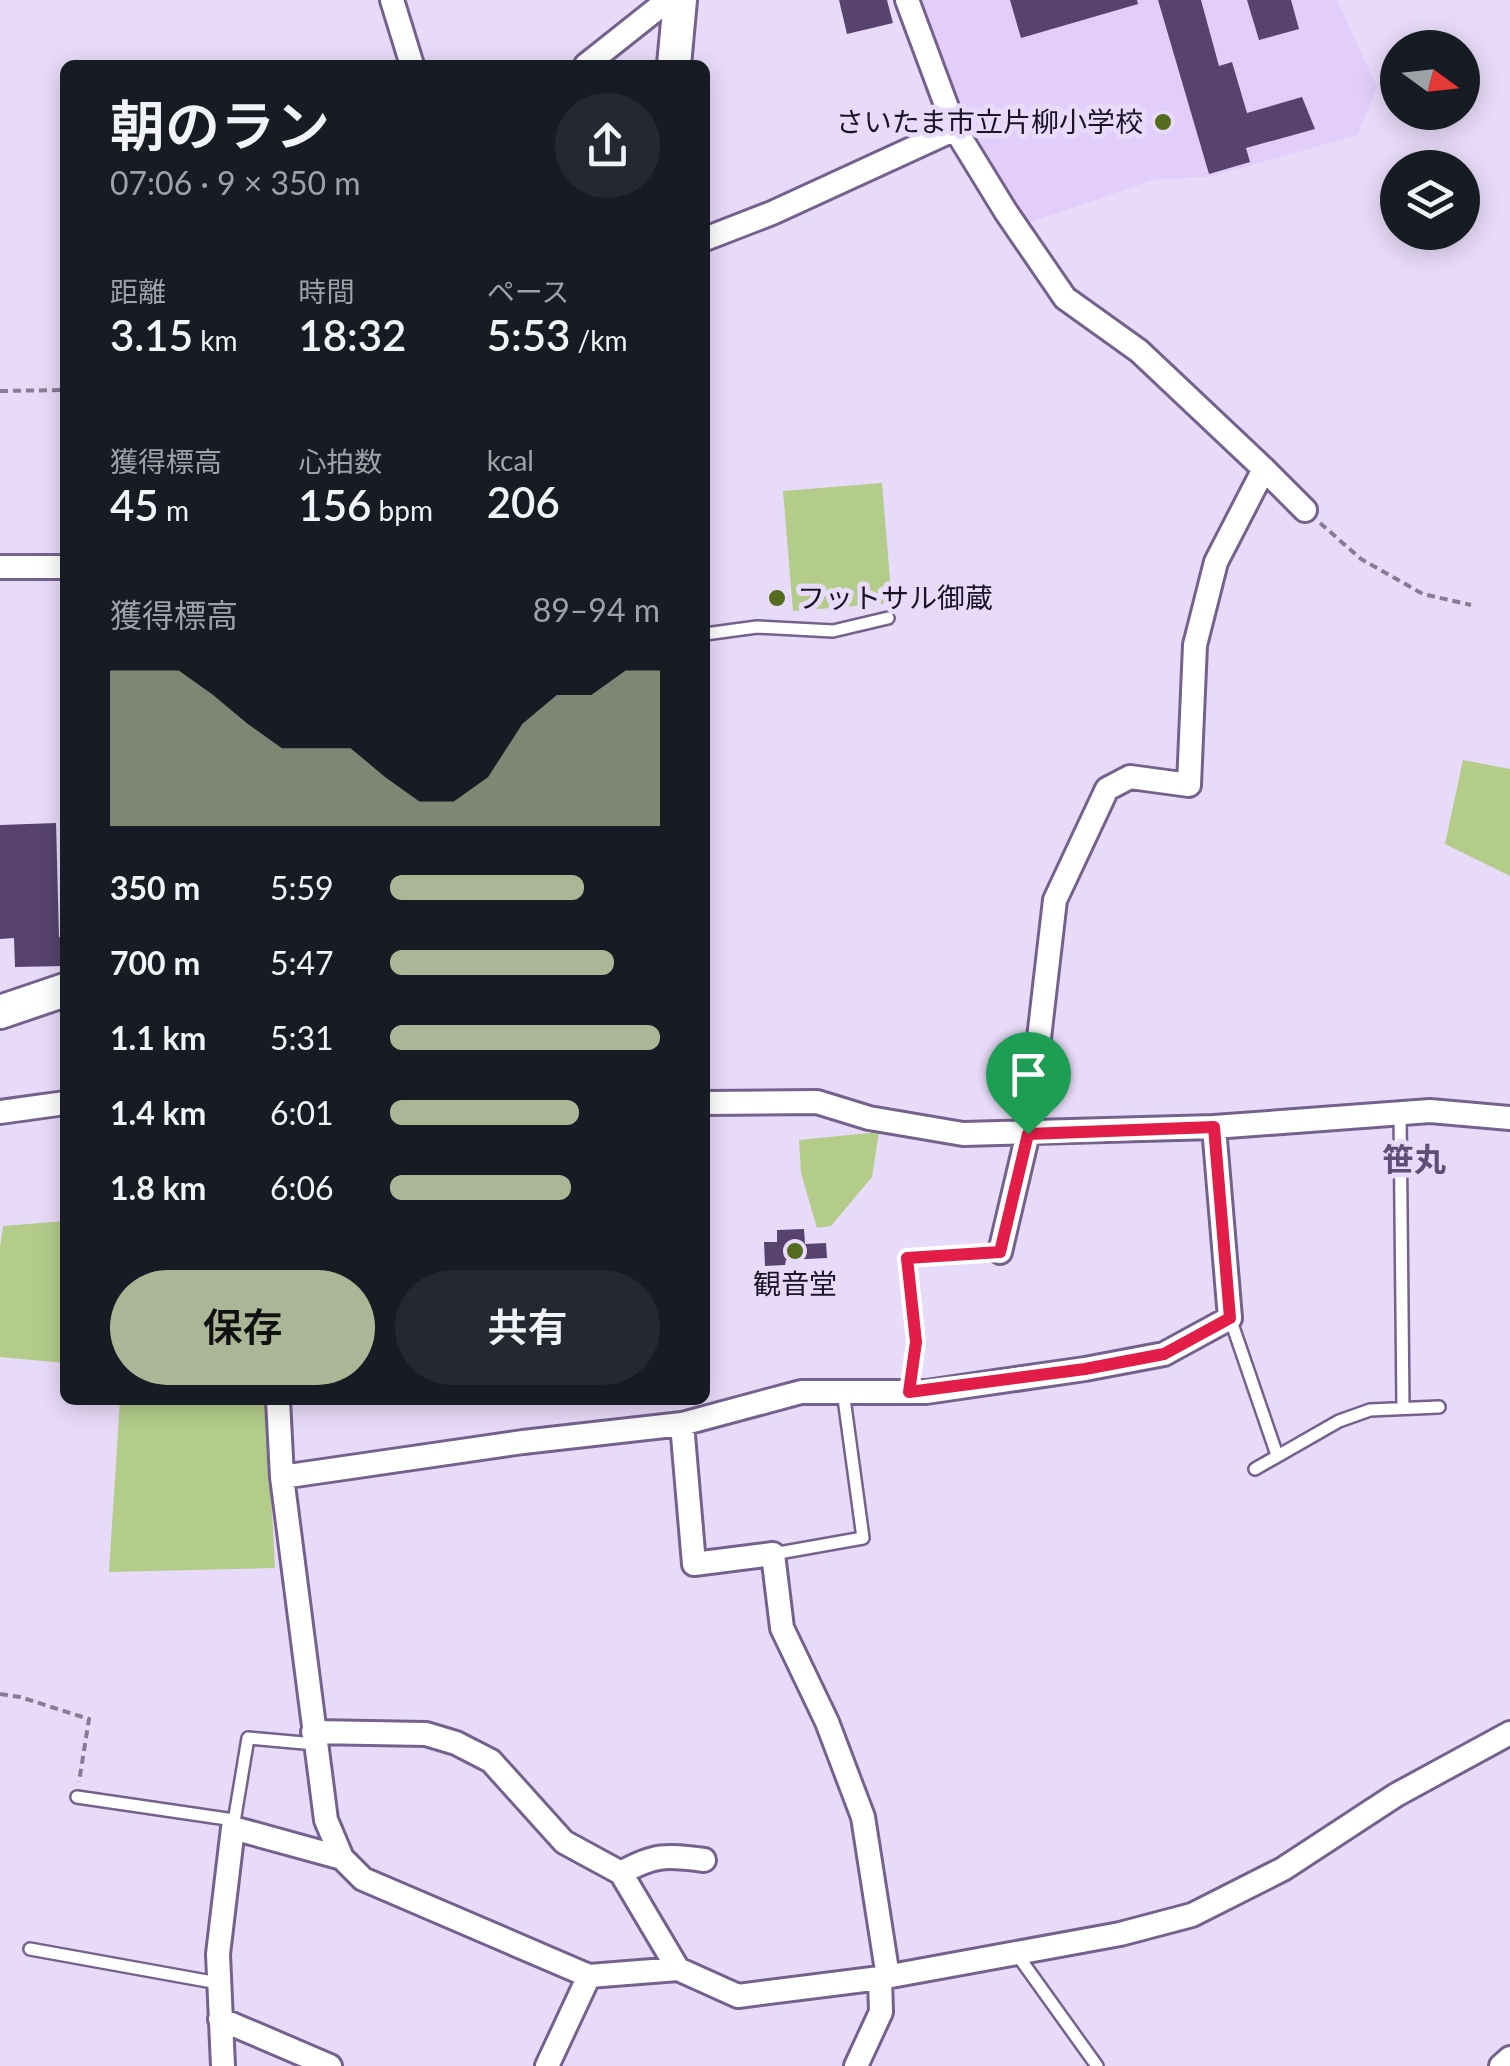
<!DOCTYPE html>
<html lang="ja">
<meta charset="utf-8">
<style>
:root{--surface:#171b24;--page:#242831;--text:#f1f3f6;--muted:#9ea1a6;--accent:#aab695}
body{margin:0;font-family:Lato,"Noto Sans JP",sans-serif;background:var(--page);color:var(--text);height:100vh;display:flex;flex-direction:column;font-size:38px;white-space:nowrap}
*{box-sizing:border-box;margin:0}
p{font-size:32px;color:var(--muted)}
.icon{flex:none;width:55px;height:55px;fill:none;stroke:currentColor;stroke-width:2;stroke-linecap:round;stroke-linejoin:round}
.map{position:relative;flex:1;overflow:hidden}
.panel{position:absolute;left:60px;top:60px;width:650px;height:1345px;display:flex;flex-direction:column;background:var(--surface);border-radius:15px;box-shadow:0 5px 25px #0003}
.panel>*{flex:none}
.needle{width:65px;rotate:105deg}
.buttons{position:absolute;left:1380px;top:30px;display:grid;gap:20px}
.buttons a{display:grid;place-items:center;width:100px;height:100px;border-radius:50%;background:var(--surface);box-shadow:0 5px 25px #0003;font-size:50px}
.pin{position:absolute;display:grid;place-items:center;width:85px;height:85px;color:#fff;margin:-102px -42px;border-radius:50% 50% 50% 0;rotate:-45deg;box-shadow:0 0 10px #0007}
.pin .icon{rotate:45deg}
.round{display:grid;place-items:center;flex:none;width:105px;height:105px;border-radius:52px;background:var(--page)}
.summary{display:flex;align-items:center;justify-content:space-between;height:170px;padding:0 50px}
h1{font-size:55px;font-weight:600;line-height:75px}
.figures{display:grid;grid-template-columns:repeat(3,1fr);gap:15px;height:170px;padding:10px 50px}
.figures div{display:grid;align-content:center}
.figures b{font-size:42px;font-weight:600}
.figures small{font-size:28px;font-weight:400}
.figures p{font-size:28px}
.chart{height:280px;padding:20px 50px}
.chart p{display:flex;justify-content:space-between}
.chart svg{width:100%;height:180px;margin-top:10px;fill:var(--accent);opacity:.7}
.primary-button{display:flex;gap:20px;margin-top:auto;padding:20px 50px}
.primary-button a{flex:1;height:115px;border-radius:60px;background:var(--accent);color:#111;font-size:40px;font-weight:600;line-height:115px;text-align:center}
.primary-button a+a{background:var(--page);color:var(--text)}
ul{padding:0 50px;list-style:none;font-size:32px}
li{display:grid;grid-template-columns:160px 120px 1fr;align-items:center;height:75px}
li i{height:25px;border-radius:12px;background:var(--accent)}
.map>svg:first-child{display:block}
</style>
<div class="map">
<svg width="1510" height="2066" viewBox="0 0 1510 2066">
<rect width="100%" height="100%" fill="#e8dbf9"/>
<path fill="#e2cdfb" d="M917 0H1337L1377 87 1357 135 1210 177 1156 179 1022 225 969 138Z"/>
<path fill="#b3cc8a" d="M882 483 892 603 793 611 783 491Z
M1463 760 1510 769V876L1445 844Z
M879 1132 872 1177 831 1226 817 1228 801 1173 799 1140Z
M65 1221V1363L0 1357V1247L3 1226Z
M120 1400H266L275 1568 109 1572Z"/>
<path fill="#57436e" d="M839 0H887L893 23 847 34Z
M1010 0H1137L1138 4 1021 38Z
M1158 0H1201L1219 66 1232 62 1247 113 1302 97 1315 129 1246 148 1250 162 1209 174Z
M1247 0H1291L1299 29 1259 40Z
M56 823 59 937H65V966L15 967 14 938 0 939V825Z
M804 1229 805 1244 826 1243 827 1258 786 1260 785 1265 765 1266 764 1242H777V1230Z"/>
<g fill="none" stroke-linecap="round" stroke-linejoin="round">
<defs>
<path id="service" d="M705 634 757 627 833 631 888 618
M1400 1113 1403 1408
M1230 1318 1277 1455
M1255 1469 1339 1421 1370 1410 1439 1407
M773 1554 863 1538 843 1391
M77 1797 234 1820
M233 1828 248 1738 315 1744
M30 1949 218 1983
M1016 1953 1097 2066"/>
<path id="minor" d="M392 0 412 65
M907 0 955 129 1006 212 1065 298 1139 351 1264 469 1216 562 1195 645 1189 785 1130 777 1107 789 1055 900 1028 1133 1000 1252
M586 65 668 0
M705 239 772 213 955 129
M1264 469 1305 510
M0 567H65
M705 1103 817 1102 869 1118 963 1134 1214 1127 1430 1111 1510 1118
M0 1112 65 1103
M278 1400 282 1477 326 1820 342 1858 363 1879 589 1976 678 1969 738 1996 880 1978 1120 1934 1192 1915 1283 1869 1396 1795 1510 1733
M682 1424 694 1564 773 1554 782 1628 827 1722 863 1817 888 1977
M282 1477 523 1442 682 1424 801 1392H926L1085 1369 1164 1354 1230 1318 1214 1127
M313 1732 426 1734 456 1743 491 1761 564 1842 621 1873 678 1969
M621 1873C655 1854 666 1855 704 1860
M220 2019 330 2066
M223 2066 218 1954 233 1828 342 1858
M547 2066 589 1976
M856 2066 881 2012 880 1978
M1501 2066 1510 2058"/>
<path id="secondary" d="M674 65 680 0
M0 1012 65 990"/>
</defs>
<use href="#service" stroke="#75618e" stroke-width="16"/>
<use href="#minor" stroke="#75618e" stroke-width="28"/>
<use href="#secondary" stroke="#75618e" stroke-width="38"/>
<path stroke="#877c94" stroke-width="4" stroke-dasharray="8 5" stroke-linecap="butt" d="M0 391 65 390
M1320 523 1361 559 1423 594 1471 605
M912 1369 916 1342 907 1257 980 1253
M0 1694 20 1697 89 1719 79 1782"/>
<use href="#service" stroke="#fff" stroke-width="11"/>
<use href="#minor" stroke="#fff" stroke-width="22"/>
<use href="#secondary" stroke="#fff" stroke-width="32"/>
</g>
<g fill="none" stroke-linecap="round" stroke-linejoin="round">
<defs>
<path id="route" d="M1214 1127 1230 1318 1164 1354 1085 1369 909 1392 916 1342 907 1258 1000 1252 1028 1134Z"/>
</defs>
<use href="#route" stroke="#fff" stroke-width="20"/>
<use href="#route" stroke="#e11d48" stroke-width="12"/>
</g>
<g fill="#546c1e" stroke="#e8dbf9" stroke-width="4">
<circle cx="1163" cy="122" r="10"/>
<circle cx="777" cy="598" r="10"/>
<circle cx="795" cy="1251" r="10"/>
</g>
<g text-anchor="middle" stroke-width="10" stroke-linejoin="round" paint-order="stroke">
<g font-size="28" fill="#1c1426" stroke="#e8dbf9" text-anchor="end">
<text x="1143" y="132">さいたま市立片柳小学校</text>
<text x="797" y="608" text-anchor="start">フットサル御蔵</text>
<text x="795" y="1294" text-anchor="middle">観音堂</text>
</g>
<g font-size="32" font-weight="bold" fill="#604c77" stroke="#e8dbf9">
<text x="1414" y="1171">笹丸</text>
</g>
</g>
</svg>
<div class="buttons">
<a><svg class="needle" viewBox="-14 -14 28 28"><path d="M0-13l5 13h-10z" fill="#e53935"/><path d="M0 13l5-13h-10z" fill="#9ea1a6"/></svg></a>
<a><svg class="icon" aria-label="layers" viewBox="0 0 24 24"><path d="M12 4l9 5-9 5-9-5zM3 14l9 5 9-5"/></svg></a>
</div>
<div class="pin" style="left:1028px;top:1134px;background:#1e9e55"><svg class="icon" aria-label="arrive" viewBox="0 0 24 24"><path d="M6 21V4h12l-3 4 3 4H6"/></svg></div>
<section class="panel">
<div class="summary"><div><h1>朝のラン</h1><p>07:06 · 9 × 350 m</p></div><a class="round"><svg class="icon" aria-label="share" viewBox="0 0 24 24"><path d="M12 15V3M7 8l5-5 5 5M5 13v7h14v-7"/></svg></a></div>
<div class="figures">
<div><p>距離</p><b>3.15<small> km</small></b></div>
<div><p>時間</p><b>18:32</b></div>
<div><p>ペース</p><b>5:53<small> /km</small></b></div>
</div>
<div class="figures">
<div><p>獲得標高</p><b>45<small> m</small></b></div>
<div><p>心拍数</p><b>156<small> bpm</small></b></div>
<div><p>kcal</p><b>206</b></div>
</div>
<div class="chart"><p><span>獲得標高</span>89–94 m</p>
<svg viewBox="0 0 160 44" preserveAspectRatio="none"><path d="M0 44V6L10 6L20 6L30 12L40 19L50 25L60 25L70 25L80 32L90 38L100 38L110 32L120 19L130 12L140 12L150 6L160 6V44z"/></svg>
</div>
<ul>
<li><b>350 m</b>5:59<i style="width:72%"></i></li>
<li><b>700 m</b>5:47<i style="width:83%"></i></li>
<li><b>1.1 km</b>5:31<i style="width:100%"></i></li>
<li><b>1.4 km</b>6:01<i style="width:70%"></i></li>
<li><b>1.8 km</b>6:06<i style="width:67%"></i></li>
</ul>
<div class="primary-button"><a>保存</a><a>共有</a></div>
</section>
</div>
